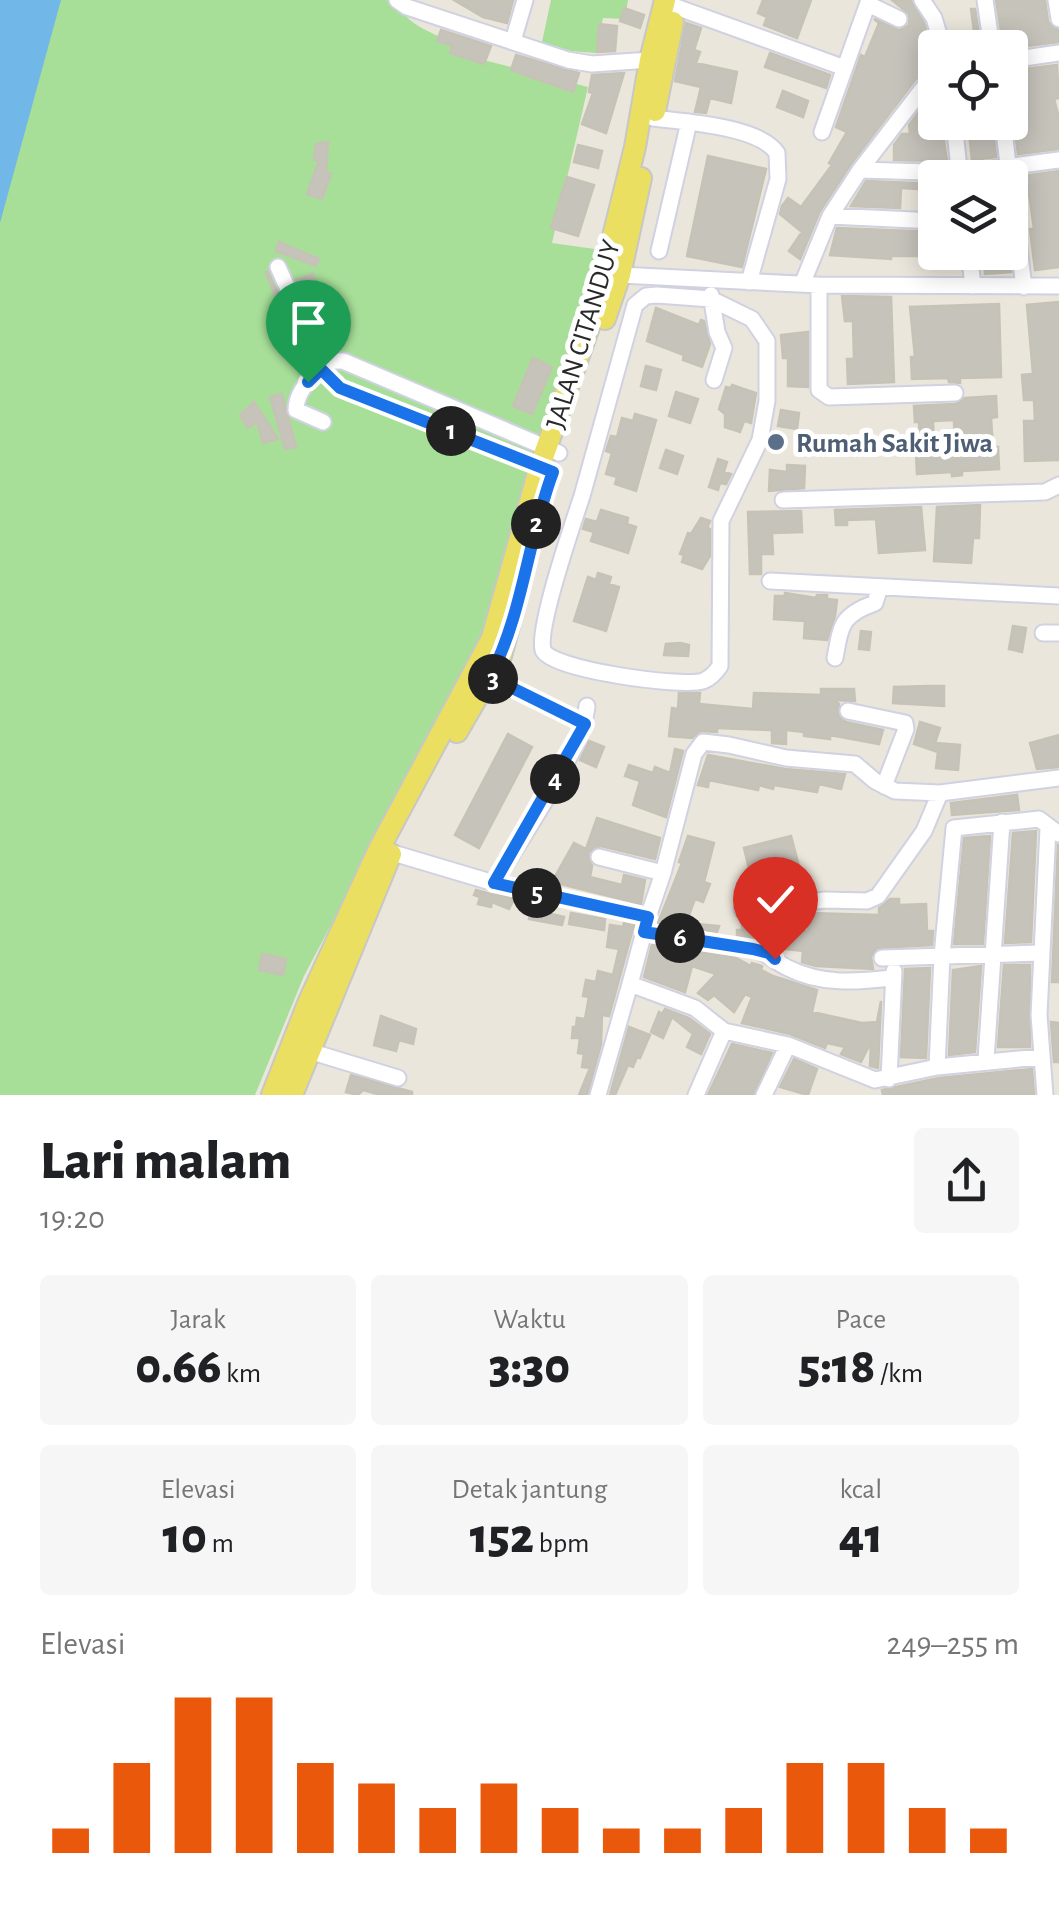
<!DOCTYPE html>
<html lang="id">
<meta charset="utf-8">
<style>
:root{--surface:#fff;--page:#f6f6f6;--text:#202124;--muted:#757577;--accent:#ea580c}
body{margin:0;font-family:"Alegreya Sans",sans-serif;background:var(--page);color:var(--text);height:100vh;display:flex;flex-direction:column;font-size:38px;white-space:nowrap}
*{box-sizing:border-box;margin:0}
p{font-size:32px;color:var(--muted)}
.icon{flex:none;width:55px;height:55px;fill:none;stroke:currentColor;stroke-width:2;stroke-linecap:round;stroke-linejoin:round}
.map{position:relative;height:1095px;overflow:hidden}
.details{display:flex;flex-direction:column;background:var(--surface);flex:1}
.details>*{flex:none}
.tools{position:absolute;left:918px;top:30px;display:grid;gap:20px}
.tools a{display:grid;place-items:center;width:110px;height:110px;border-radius:10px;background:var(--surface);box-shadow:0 5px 25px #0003;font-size:50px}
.pin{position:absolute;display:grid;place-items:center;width:85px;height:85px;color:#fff;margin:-102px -42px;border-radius:50% 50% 50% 0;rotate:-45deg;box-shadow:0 0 10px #0007}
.pin .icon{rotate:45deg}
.km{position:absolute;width:50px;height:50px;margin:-25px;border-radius:50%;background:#222;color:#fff;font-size:28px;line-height:50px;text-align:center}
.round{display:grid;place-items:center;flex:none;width:105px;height:105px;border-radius:10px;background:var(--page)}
.overview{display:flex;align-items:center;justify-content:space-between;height:170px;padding:0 40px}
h1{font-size:55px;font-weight:800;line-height:75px}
.stats{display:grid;grid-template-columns:repeat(3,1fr);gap:15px;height:170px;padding:10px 40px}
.stats div{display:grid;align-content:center;border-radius:10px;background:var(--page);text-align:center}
.stats b{font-size:50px;font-weight:800}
.stats small{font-size:28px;font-weight:400}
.stats p{font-size:28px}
.chart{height:280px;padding:20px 40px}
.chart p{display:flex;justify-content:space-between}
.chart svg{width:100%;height:180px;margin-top:10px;stroke:var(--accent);stroke-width:6}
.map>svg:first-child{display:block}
</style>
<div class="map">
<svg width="1059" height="1095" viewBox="0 0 1059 1095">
<rect width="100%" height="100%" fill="#ebe6db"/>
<path fill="#a7df99" d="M0 0H395C410 34 448 33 472 57L588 87 552 243 602 250 482 640 304 976 255 1095H0Z
M551 0H628L625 19 603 18 596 53 571 51 542 42Z"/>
<path fill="#71b8e9" d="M0 0H61L0 223Z"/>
<path fill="#c6c3bb" stroke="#c6c2b5" stroke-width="2.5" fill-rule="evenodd" d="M454 0H513L507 23 483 17Z
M763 0H811L797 38 764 25 767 17 758 13Z
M892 0H911L924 23 935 62 915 80 851 164 820 211 800 259 789 251 802 232 780 214 782 206 788 198 801 207 832 165 829 163 847 132 836 127 861 55 865 57 879 23 874 19 899 30 909 25V14Z
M996 0H1045L1048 22 1059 30V42L1025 46 1024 40 1003 43Z
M624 8 644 15 640 28 620 21Z
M971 9H975L981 48 975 45 955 47 953 35 974 31Z
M686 23 701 28 694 50 700 52 696 63 737 72 731 103 710 98 706 113 695 112 701 87 675 81Z
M599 24 617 26 615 51 597 52Z
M441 30 491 46 484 64 450 53 453 46 437 41Z
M770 53 830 75 826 88 765 67Z
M516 55 579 73 573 92 511 70Z
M1057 65 1059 98 1054 99 1059 118V149L1018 154 1014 122 1021 121 1019 104 1013 105 1010 71Z
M624 73 606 133 582 124 593 93 589 92 592 75Z
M783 91 808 101 803 117 777 107Z
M923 106H935V122H941L947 161 894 160V145L902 134H910L909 125Z
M968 122H992L996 157 972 160Z
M325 142H328L326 172 331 174 322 199 307 194 319 161 314 160 316 144Z
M578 145 602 151 598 168 574 162Z
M708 156 766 169 742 267 687 256Z
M1059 171V267L1035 270 1030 229H1034L1028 186H1024L1023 176Z
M567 177 594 185 578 236 551 228Z
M866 181 935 184V190L901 188 900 208 851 206Z
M837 228 935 232V256H891V259L830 255Z
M279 242 319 259 316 266 276 251Z
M987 252H1008L1011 272 985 274 984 255Z
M268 271V272L292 325 287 327 266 272Z
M313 274 319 291 303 296 296 280Z
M842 296 891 297 894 382 848 384 847 359H854L853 321H845Z
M1059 302V460L1025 461 1024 421H1035L1034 400H1024L1022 375 1033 374 1027 305Z
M999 304 1001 377 960 378V383L949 382 948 378 912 379 911 357H915L910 307Z
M656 308 699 325 701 320 704 321 710 344 702 367 683 360 684 355 647 341Z
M808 332V387L788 386V358H783L781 335Z
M533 358 552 367 532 414 513 406Z
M646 366 661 370 656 390 641 386Z
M732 385 756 393 751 423 744 421 740 432 725 427V414L719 409 726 387 731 388Z
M676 392 698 399 690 423 669 416Z
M282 394 296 447 285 449 270 397Z
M996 396 997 417 991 418 993 448 998 447 999 469 962 471V475L952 476V472L917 474 916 453H920L919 422H915L914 406 955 404 965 398ZM954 420 955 450 934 451 933 421Z
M254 402 256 405 278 439 263 443 257 422 248 428 240 415Z
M781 410 799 413 797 429 778 426Z
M635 414 656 420 636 491 615 484 617 477 606 474 612 453 606 451 611 436 617 437 622 418 633 421Z
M666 450 683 456 677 474 660 468Z
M718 459 727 462 724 472 731 474 726 484 720 483 718 490 709 487Z
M787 465 805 466 804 488 769 491 770 470 787 472Z
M980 505 979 538H973L971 563 934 561 937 507Z
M921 507 925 550 879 553 876 519 847 520V525H836L835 510Z
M601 510 628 518 627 524 636 527 628 553 591 541 594 532 583 529 586 519 597 522Z
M801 511 802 532 772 533 773 554H761V574H750L748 512Z
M701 518 710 521 707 528 710 529V556L702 569 682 562 684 555 680 554 688 533 691 534Z
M598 573 611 577 609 584 619 587 606 631 574 621 588 577 596 580Z
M785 593 816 598 817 595H827V599L837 600 835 616 827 640 804 638 805 621 774 619 775 596H785Z
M1013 626 1026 628 1022 652 1009 649Z
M861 631 871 632 869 650 859 649Z
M680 643 689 645 688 656 664 655 666 644Z
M929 686H944V706L893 703 894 687Z
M821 689H854L855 701 833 700 839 704 838 715 846 722 883 730 879 744 830 735V739L804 736V732L786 730V744L772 743V730L717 728V732L700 731 692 738 669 736 672 708 678 709 679 693H700L699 704 753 709 754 693 821 695Z
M920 722 940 728 935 743 960 745 958 770 936 768 938 752 914 744Z
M508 734 532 747 479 848 455 835Z
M1059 735V767L1037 769 1030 743Z
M589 741 604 747 596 767 580 760Z
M675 749 683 751 666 817 633 805 640 781 625 776 629 765 653 773 655 767 670 773Z
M708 755 785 769 845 774 841 789 819 784 817 792 774 785 773 789 759 785 758 790 709 780 708 787 698 785Z
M1017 795 1019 810 952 815 951 803Z
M597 818 660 838 655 859 601 846 588 853 592 866 590 877 622 885 624 875 645 880 641 904 552 882 574 843 586 849Z
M1036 831 1031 942 1005 943 1013 833Z
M688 836 714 843 704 882 710 884 703 902 695 899 686 923 719 926 717 932 658 923 682 863 679 862Z
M791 836 800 870 752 882 744 848Z
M990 836 983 944H954L964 838Z
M1059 845V982H1052L1058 845Z
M476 890 487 893 514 899 509 909 492 902 491 907 478 904 480 897 474 895Z
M890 899H899V905L926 904 927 931H933L932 945 877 948 871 957 873 969 816 966 802 962 803 951 776 948 777 944 737 935V930H742V921L789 916 790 929 808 931 810 913 879 915V908Z
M533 905 544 908 543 912 564 917 562 925 529 919Z
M571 913 605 919 604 930 569 924Z
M624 923 634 925 609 1016 602 1015 601 1044 587 1095H579L590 1068 582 1067 584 1054 578 1053 580 1038H572L573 1027H576L577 1018 585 1019 589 997 583 996 586 980 596 982 598 971 613 975 619 949 607 947 610 925 623 927Z
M652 945 736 958 751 966 752 963 762 966 761 970 773 976 817 990 812 1012 862 1023 877 1022 881 1001 878 1068 870 1066 871 1042 861 1062 841 1054 845 1047 827 1043 825 1048 790 1034 742 1023 752 997 745 994 734 1012 714 995 708 1000 698 993 716 974 692 966 685 992 644 977Z
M262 954 286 959 283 975 259 970Z
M1004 965H1030V1047H998Z
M981 966 975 1052 949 1055 953 970Z
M930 968 926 1058 901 1057 905 969Z
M665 1009 689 1018 710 1034 701 1054 687 1047 693 1034 672 1017 663 1038 651 1032 659 1012 662 1014Z
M381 1016 416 1029 413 1044 399 1040 396 1051 374 1045Z
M1051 1022 1059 1023V1062H1054Z
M629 1027 650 1035 640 1058 637 1057 633 1067 628 1065 615 1095H610Z
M732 1044 772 1053 753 1095H708Z
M794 1059 817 1069 808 1095 780 1087Z
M1032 1069 1034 1095H883L882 1090 939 1078Z
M351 1075 412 1092V1095H381L363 1090 358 1095 346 1092Z"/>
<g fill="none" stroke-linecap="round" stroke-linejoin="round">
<defs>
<path id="minor" d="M397 0 407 7 568 60 592 64 650 60
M922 0 934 18 943 48
M985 0 992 48
M1056 0 1059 19
M868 4 899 19
M676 7 842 67
M513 41 525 0
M1010 60 1059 53
M653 118C684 122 759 126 777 153L778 179 749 282
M954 122 960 178
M1003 122 1009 173
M822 132 869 0
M860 170 960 173 1059 160
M1010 178 1024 287
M830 216 935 221
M659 251 689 122
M969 252 973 286
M278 267 312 342 326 361
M620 275 819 285 1059 286
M803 282 830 216 860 170 924 87 935 78
M819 285V390L829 397 955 393
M657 295 711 299 752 319 767 341V401L760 440 721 521 720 666C716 672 711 678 703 681 682 688 548 669 543 650 537 628 573 523 582 496 600 432 618 368 635 305L646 296Z
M711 295 717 332 724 348 714 380
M321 369C309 379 296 394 296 410L323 422
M553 471 340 388 321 369 326 361H343L559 453
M783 500 1045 492 1059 485
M770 581 1059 596
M1043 633H1059
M835 658C841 625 841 615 875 603L880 587
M490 677 585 724
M848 711 905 723 906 729 884 786
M383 850 494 883 648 917 663 873 694 754 703 742 729 745 786 758 855 764 875 781 895 791 940 793 1059 778
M599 857 663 873
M494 883C519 841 583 750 587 706
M742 910 825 900 867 901 878 896 924 831 940 793
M648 917 630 984 695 1008 724 1031 788 1045 875 1080 937 1067 1040 1057
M645 932 753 949C768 953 775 962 788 968 821 985 857 982 892 978
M882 958 1041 953
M309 1051 398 1078
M986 1060 1002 822
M937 1067 942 956 954 828 1039 819 1059 834
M889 1079 894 971
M598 1095 630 984
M696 1095 724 1031
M764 1095 788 1045
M1045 1095 1039 1015 1048 828"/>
<path id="major" d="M655 111 673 22
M605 319 620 275 641 178
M457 732 501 656 516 600
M272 1095 309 1001 379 849 492 638 540 466 595 310 635 147 650 60 665 0
M292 1095 391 854"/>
</defs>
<use href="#minor" stroke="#d0d1e1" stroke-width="19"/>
<use href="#major" stroke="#c7c7c7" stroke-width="24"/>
<use href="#minor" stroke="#fff" stroke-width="15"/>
<use href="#major" stroke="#eadf60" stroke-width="20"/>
</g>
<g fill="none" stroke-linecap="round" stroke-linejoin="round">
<defs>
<path id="route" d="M308 382 321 369 340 388 553 472C528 538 523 614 490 677L585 724 494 883 648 917 644 932 753 949 769 953 775 959"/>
</defs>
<use href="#route" stroke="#fff" stroke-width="20"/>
<use href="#route" stroke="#1a73e8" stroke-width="12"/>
</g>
<circle fill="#5c6f8a" stroke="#fff" stroke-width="4" cx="776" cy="442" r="10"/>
<g text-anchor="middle" stroke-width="10" stroke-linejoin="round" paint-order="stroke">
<g font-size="28" fill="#292929" stroke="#fff">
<text transform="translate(582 334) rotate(-73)" y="10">JALAN CITANDUY</text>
</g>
<g font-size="28" font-weight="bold" fill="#4e5e75" stroke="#fff" text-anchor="start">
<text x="796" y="452">Rumah Sakit Jiwa</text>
</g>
</g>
</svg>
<div class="tools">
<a><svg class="icon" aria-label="locate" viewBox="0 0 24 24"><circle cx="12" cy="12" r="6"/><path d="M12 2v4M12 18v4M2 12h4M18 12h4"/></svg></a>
<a><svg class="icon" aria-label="layers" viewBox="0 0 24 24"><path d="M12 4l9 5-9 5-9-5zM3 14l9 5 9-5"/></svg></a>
</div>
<div class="pin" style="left:308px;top:382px;background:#1e9e55"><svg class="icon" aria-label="arrive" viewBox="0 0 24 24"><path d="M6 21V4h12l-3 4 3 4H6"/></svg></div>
<div class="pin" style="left:775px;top:959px;background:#d93025"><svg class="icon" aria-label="check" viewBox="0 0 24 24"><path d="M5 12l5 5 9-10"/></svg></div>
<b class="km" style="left:451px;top:431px">1</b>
<b class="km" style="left:536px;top:524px">2</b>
<b class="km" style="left:493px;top:679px">3</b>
<b class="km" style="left:555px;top:779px">4</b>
<b class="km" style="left:537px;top:893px">5</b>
<b class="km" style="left:680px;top:938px">6</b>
</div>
<section class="details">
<div class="overview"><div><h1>Lari malam</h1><p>19:20</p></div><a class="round"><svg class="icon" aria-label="share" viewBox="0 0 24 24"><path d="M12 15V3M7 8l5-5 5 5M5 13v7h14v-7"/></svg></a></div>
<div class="stats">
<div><p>Jarak</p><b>0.66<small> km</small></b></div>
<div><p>Waktu</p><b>3:30</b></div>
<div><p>Pace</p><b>5:18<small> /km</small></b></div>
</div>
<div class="stats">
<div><p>Elevasi</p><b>10<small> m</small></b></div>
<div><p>Detak jantung</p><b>152<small> bpm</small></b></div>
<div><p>kcal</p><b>41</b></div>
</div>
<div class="chart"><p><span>Elevasi</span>249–255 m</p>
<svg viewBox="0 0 160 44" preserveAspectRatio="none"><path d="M5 44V38M15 44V22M25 44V6M35 44V6M45 44V22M55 44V27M65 44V33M75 44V27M85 44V33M95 44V38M105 44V38M115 44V33M125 44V22M135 44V22M145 44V33M155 44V38"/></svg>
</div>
</section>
